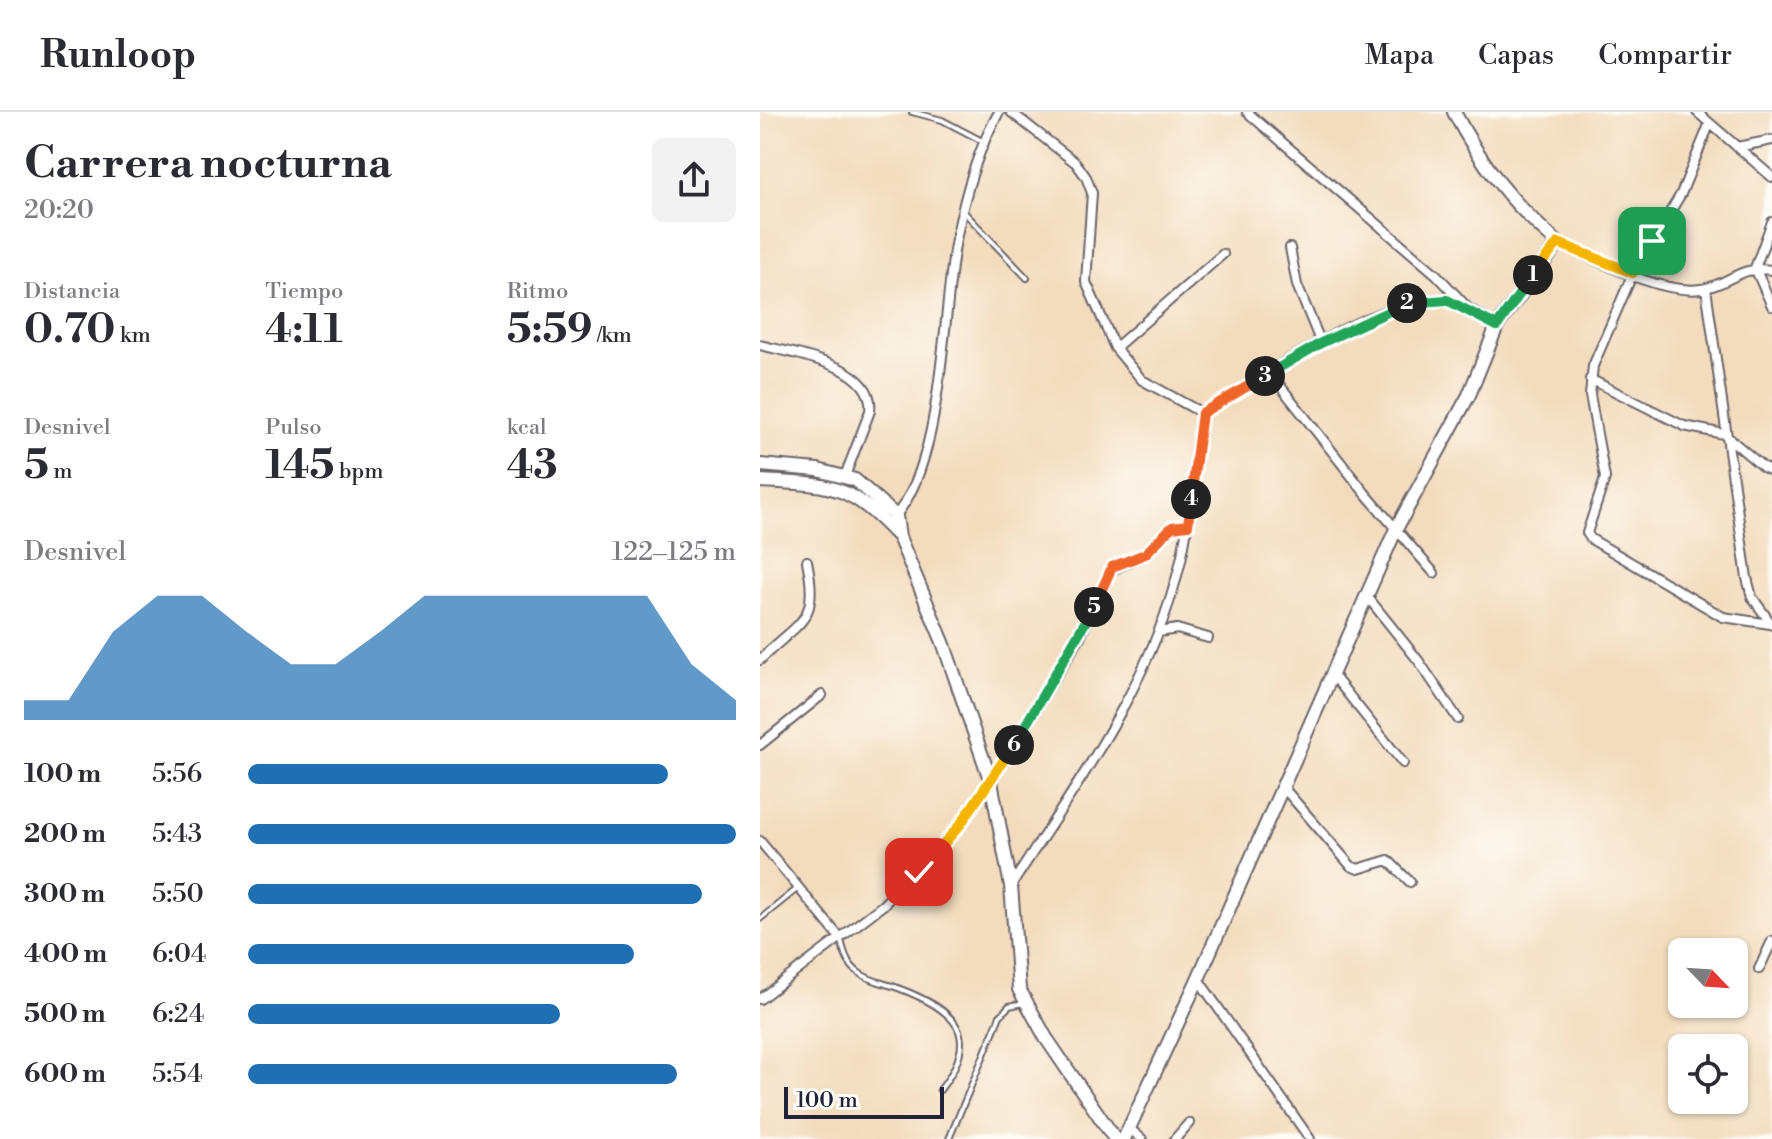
<!DOCTYPE html>
<html lang="es">
<meta charset="utf-8">
<style>
:root{--surface:#fff;--page:#f2f2f3;--text:#2b2b33;--muted:#7c7c81;--line:#e1e1e2;--accent:#1f6fb2}
body{margin:0;font-family:"Libre Bodoni",serif;background:var(--page);color:var(--text);height:100vh;display:flex;flex-direction:column;font-size:30px;white-space:nowrap}
*{box-sizing:border-box;margin:0}
p{font-size:26px;color:var(--muted)}
.icon{flex:none;width:44px;height:44px;fill:none;stroke:currentColor;stroke-width:2;stroke-linecap:round;stroke-linejoin:round}
.map{position:relative;flex:1;overflow:hidden}
.sheet{display:flex;flex-direction:column;background:var(--surface);width:760px}
.sheet>*{flex:none}
.needle{width:52px;rotate:115deg}
.controls{position:absolute;left:908px;top:826px;display:grid;gap:16px}
.controls a{display:grid;place-items:center;width:80px;height:80px;border-radius:12px;background:var(--surface);box-shadow:0 2px 6px #0004;font-size:40px}
.scale{position:absolute;left:24px;bottom:20px;width:160px;box-sizing:border-box;padding-left:8px;border:4px solid #22223b;border-top:0;font-size:22px;line-height:28px;white-space:nowrap;color:#22223b;-webkit-text-stroke:6px #fdfcf7;paint-order:stroke}
.pin{position:absolute;display:grid;place-items:center;width:68px;height:68px;color:#fff;margin:-34px;border-radius:16px;box-shadow:0 4px 12px #0006}
.km{position:absolute;width:40px;height:40px;margin:-20px;border-radius:50%;background:#222;color:#fff;font-size:22px;line-height:40px;text-align:center}
.round{display:grid;place-items:center;flex:none;width:84px;height:84px;border-radius:12px;background:var(--page)}
.head{display:flex;align-items:center;justify-content:space-between;height:136px;padding:0 24px}
h1{font-size:44px;font-weight:700;line-height:60px}
.metrics{display:grid;grid-template-columns:repeat(3,1fr);gap:12px;height:136px;padding:8px 24px}
.metrics div{display:grid;align-content:center}
.metrics b{font-size:40px;font-weight:700}
.metrics small{font-size:22px;font-weight:400}
.metrics p{font-size:22px}
.chart{height:224px;padding:16px 24px}
.chart p{display:flex;justify-content:space-between}
.chart svg{width:100%;height:144px;margin-top:8px;fill:var(--accent);opacity:.7}
ul{padding:0 24px;list-style:none;font-size:26px}
li{display:grid;grid-template-columns:128px 96px 1fr;align-items:center;height:60px}
li i{height:20px;border-radius:10px;background:var(--accent)}
header{display:flex;align-items:center;gap:48px;box-sizing:border-box;height:112px;padding:0 40px;background:var(--surface);border-bottom:2px solid var(--line)}
header strong{font-size:38px}
nav{display:flex;gap:44px;margin-inline-start:auto;font-size:28px}
main{display:flex;flex:1;min-height:0}
.map>svg:first-child{display:block}
</style>
<header>
<strong>Runloop</strong>
<nav><a>Mapa</a><a>Capas</a><a>Compartir</a></nav>
</header>
<main>
<section class="sheet">
<div class="head"><div><h1>Carrera nocturna</h1><p>20:20</p></div><a class="round"><svg class="icon" aria-label="share" viewBox="0 0 24 24"><path d="M12 15V3M7 8l5-5 5 5M5 13v7h14v-7"/></svg></a></div>
<div class="metrics">
<div><p>Distancia</p><b>0.70<small> km</small></b></div>
<div><p>Tiempo</p><b>4:11</b></div>
<div><p>Ritmo</p><b>5:59<small> /km</small></b></div>
</div>
<div class="metrics">
<div><p>Desnivel</p><b>5<small> m</small></b></div>
<div><p>Pulso</p><b>145<small> bpm</small></b></div>
<div><p>kcal</p><b>43</b></div>
</div>
<div class="chart"><p><span>Desnivel</span>122–125 m</p>
<svg viewBox="0 0 160 44" preserveAspectRatio="none"><path d="M0 44V38L10 38L20 17L30 6L40 6L50 17L60 27L70 27L80 17L90 6L100 6L110 6L120 6L130 6L140 6L150 27L160 38V44z"/></svg>
</div>
<ul>
<li><b>100 m</b>5:56<i style="width:86%"></i></li>
<li><b>200 m</b>5:43<i style="width:100%"></i></li>
<li><b>300 m</b>5:50<i style="width:93%"></i></li>
<li><b>400 m</b>6:04<i style="width:79%"></i></li>
<li><b>500 m</b>6:24<i style="width:64%"></i></li>
<li><b>600 m</b>5:54<i style="width:88%"></i></li>
</ul>
</section>
<div class="map">
<svg width="1012" height="1027" viewBox="0 0 1012 1027">
<rect width="100%" height="100%" fill="#fdfcf7"/>
<filter id="ink" filterUnits="userSpaceOnUse"><feTurbulence type="fractalNoise" baseFrequency=".0125" numOctaves="2"/><feDisplacementMap in="SourceGraphic" scale="16" xChannelSelector="R" yChannelSelector="G"/><feConvolveMatrix kernelMatrix="1 2 1 2 8 2 1 2 1" color-interpolation-filters="sRGB"/></filter>
<filter id="wash" filterUnits="userSpaceOnUse"><feTurbulence type="fractalNoise" baseFrequency=".006" numOctaves="4" result="noise"/><feDisplacementMap in="SourceGraphic" scale="32" xChannelSelector="R" yChannelSelector="G"/><feGaussianBlur stdDeviation="1.8" result="paint"/><feColorMatrix in="noise" values="0 0 0 0 0 0 0 0 0 0 0 0 0 0 0 0 0 1.4 0 .05"/><feComposite in="paint" operator="in"/></filter>
<g filter="url(#wash)">
<rect width="100%" height="100%" fill="#f3dcbd"/>
</g>
<g filter="url(#ink)">
<g fill="none" stroke-linecap="round" stroke-linejoin="round">
<defs>
<path id="lane" d="M152 0 182 8 224 30
M203 99 267 166
M0 807 37 777
M81 828C84 840 87 852 98 860 109 869 125 871 138 876 196 898 223 923 180 978
M189 1027 240 904 249 894 264 891"/>
<path id="street" d="M251 0 316 51 326 65 332 81 326 170 355 236 382 268 442 301
M487 0 677 163 707 195
M937 0 1012 65
M949 13 921 82 873 161 833 254 830 283 845 366 827 421 831 427 963 505 1010 512
M977 35 1012 28
M1012 110 995 156 1012 194
M798 131C835 147 901 183 941 177 970 173 978 153 1012 158
M530 136 537 173 561 231
M946 176 987 466 992 485 1012 513
M0 233C34 242 116 253 110 299L85 364
M355 236 463 142
M510 261 605 381 674 461
M830 267 924 314 964 322 1003 355 1012 359
M442 301C497 268 620 182 683 188 702 190 721 204 737 214
M133 406C184 355 182 199 196 128 204 86 217 38 239 0
M606 483 658 548 698 607
M399 520 417 517 448 526
M0 548C39 508 60 512 47 449
M572 562 643 651
M0 633 62 583
M522 674 591 754 598 757 628 748 650 770
M0 729 80 826
M251 774C316 673 392 571 420 452 432 402 434 351 442 301
M999 857 1012 829
M438 867 550 1027
M0 887 123 793 200 713 231 670 320 525 350 459 385 442 412 415 428 413
M370 1017 382 1027
M415 1027 429 1011"/>
<path id="secondary" d="M0 353 58 358 95 368 136 404 139 425 183 530 231 670 251 774 259 877 286 926 355 1027
M0 369C72 373 87 370 138 424
M364 1027 438 867 636 417 709 283 737 214 798 131C753 93 721 52 694 0"/>
</defs>
<use href="#lane" stroke="#6b6368" stroke-width="8"/>
<use href="#street" stroke="#6b6368" stroke-width="12"/>
<use href="#secondary" stroke="#6b6368" stroke-width="16"/>
<use href="#lane" stroke="#fff" stroke-width="4"/>
<use href="#street" stroke="#fff" stroke-width="8"/>
<use href="#secondary" stroke="#fff" stroke-width="12"/>
</g>
</g>
<g fill="none" stroke-linecap="round" stroke-linejoin="round" filter="url(#ink)">
<defs>
<path id="split-1" d="M773 163 798 131 873 161 892 129"/>
<path id="split-2" d="M647 191 687 188 737 214 773 163"/>
<path id="split-3" d="M505 264 561 231 647 191"/>
<path id="split-4" d="M431 387 442 301 505 264"/>
<path id="split-5" d="M334 495 352 455 385 442 412 415 428 413 431 387"/>
<path id="split-6" d="M254 633 334 495"/>
<path id="split-7" d="M159 760 200 713 254 633"/>
</defs>
<use href="#split-1" stroke="#fff" stroke-width="16"/>
<use href="#split-2" stroke="#fff" stroke-width="16"/>
<use href="#split-3" stroke="#fff" stroke-width="16"/>
<use href="#split-4" stroke="#fff" stroke-width="16"/>
<use href="#split-5" stroke="#fff" stroke-width="16"/>
<use href="#split-6" stroke="#fff" stroke-width="16"/>
<use href="#split-7" stroke="#fff" stroke-width="16"/>
<use href="#split-1" stroke="#f5b400" stroke-width="10"/>
<use href="#split-2" stroke="#22a559" stroke-width="10"/>
<use href="#split-3" stroke="#22a559" stroke-width="10"/>
<use href="#split-4" stroke="#f0652b" stroke-width="10"/>
<use href="#split-5" stroke="#f0652b" stroke-width="10"/>
<use href="#split-6" stroke="#22a559" stroke-width="10"/>
<use href="#split-7" stroke="#f5b400" stroke-width="10"/>
</g>
</svg>
<div class="controls">
<a><svg class="needle" viewBox="-14 -14 28 28"><path d="M0-13l5 13h-10z" fill="#e53935"/><path d="M0 13l5-13h-10z" fill="#7c7c81"/></svg></a>
<a><svg class="icon" aria-label="locate" viewBox="0 0 24 24"><circle cx="12" cy="12" r="6"/><path d="M12 2v4M12 18v4M2 12h4M18 12h4"/></svg></a>
</div>
<div class="scale">100 m</div>
<div class="pin" style="left:892px;top:129px;background:#1e9e55"><svg class="icon" aria-label="arrive" viewBox="0 0 24 24"><path d="M6 21V4h12l-3 4 3 4H6"/></svg></div>
<div class="pin" style="left:159px;top:760px;background:#d93025"><svg class="icon" aria-label="check" viewBox="0 0 24 24"><path d="M5 12l5 5 9-10"/></svg></div>
<b class="km" style="left:773px;top:163px">1</b>
<b class="km" style="left:647px;top:191px">2</b>
<b class="km" style="left:505px;top:264px">3</b>
<b class="km" style="left:431px;top:387px">4</b>
<b class="km" style="left:334px;top:495px">5</b>
<b class="km" style="left:254px;top:633px">6</b>
</div>
</main>
